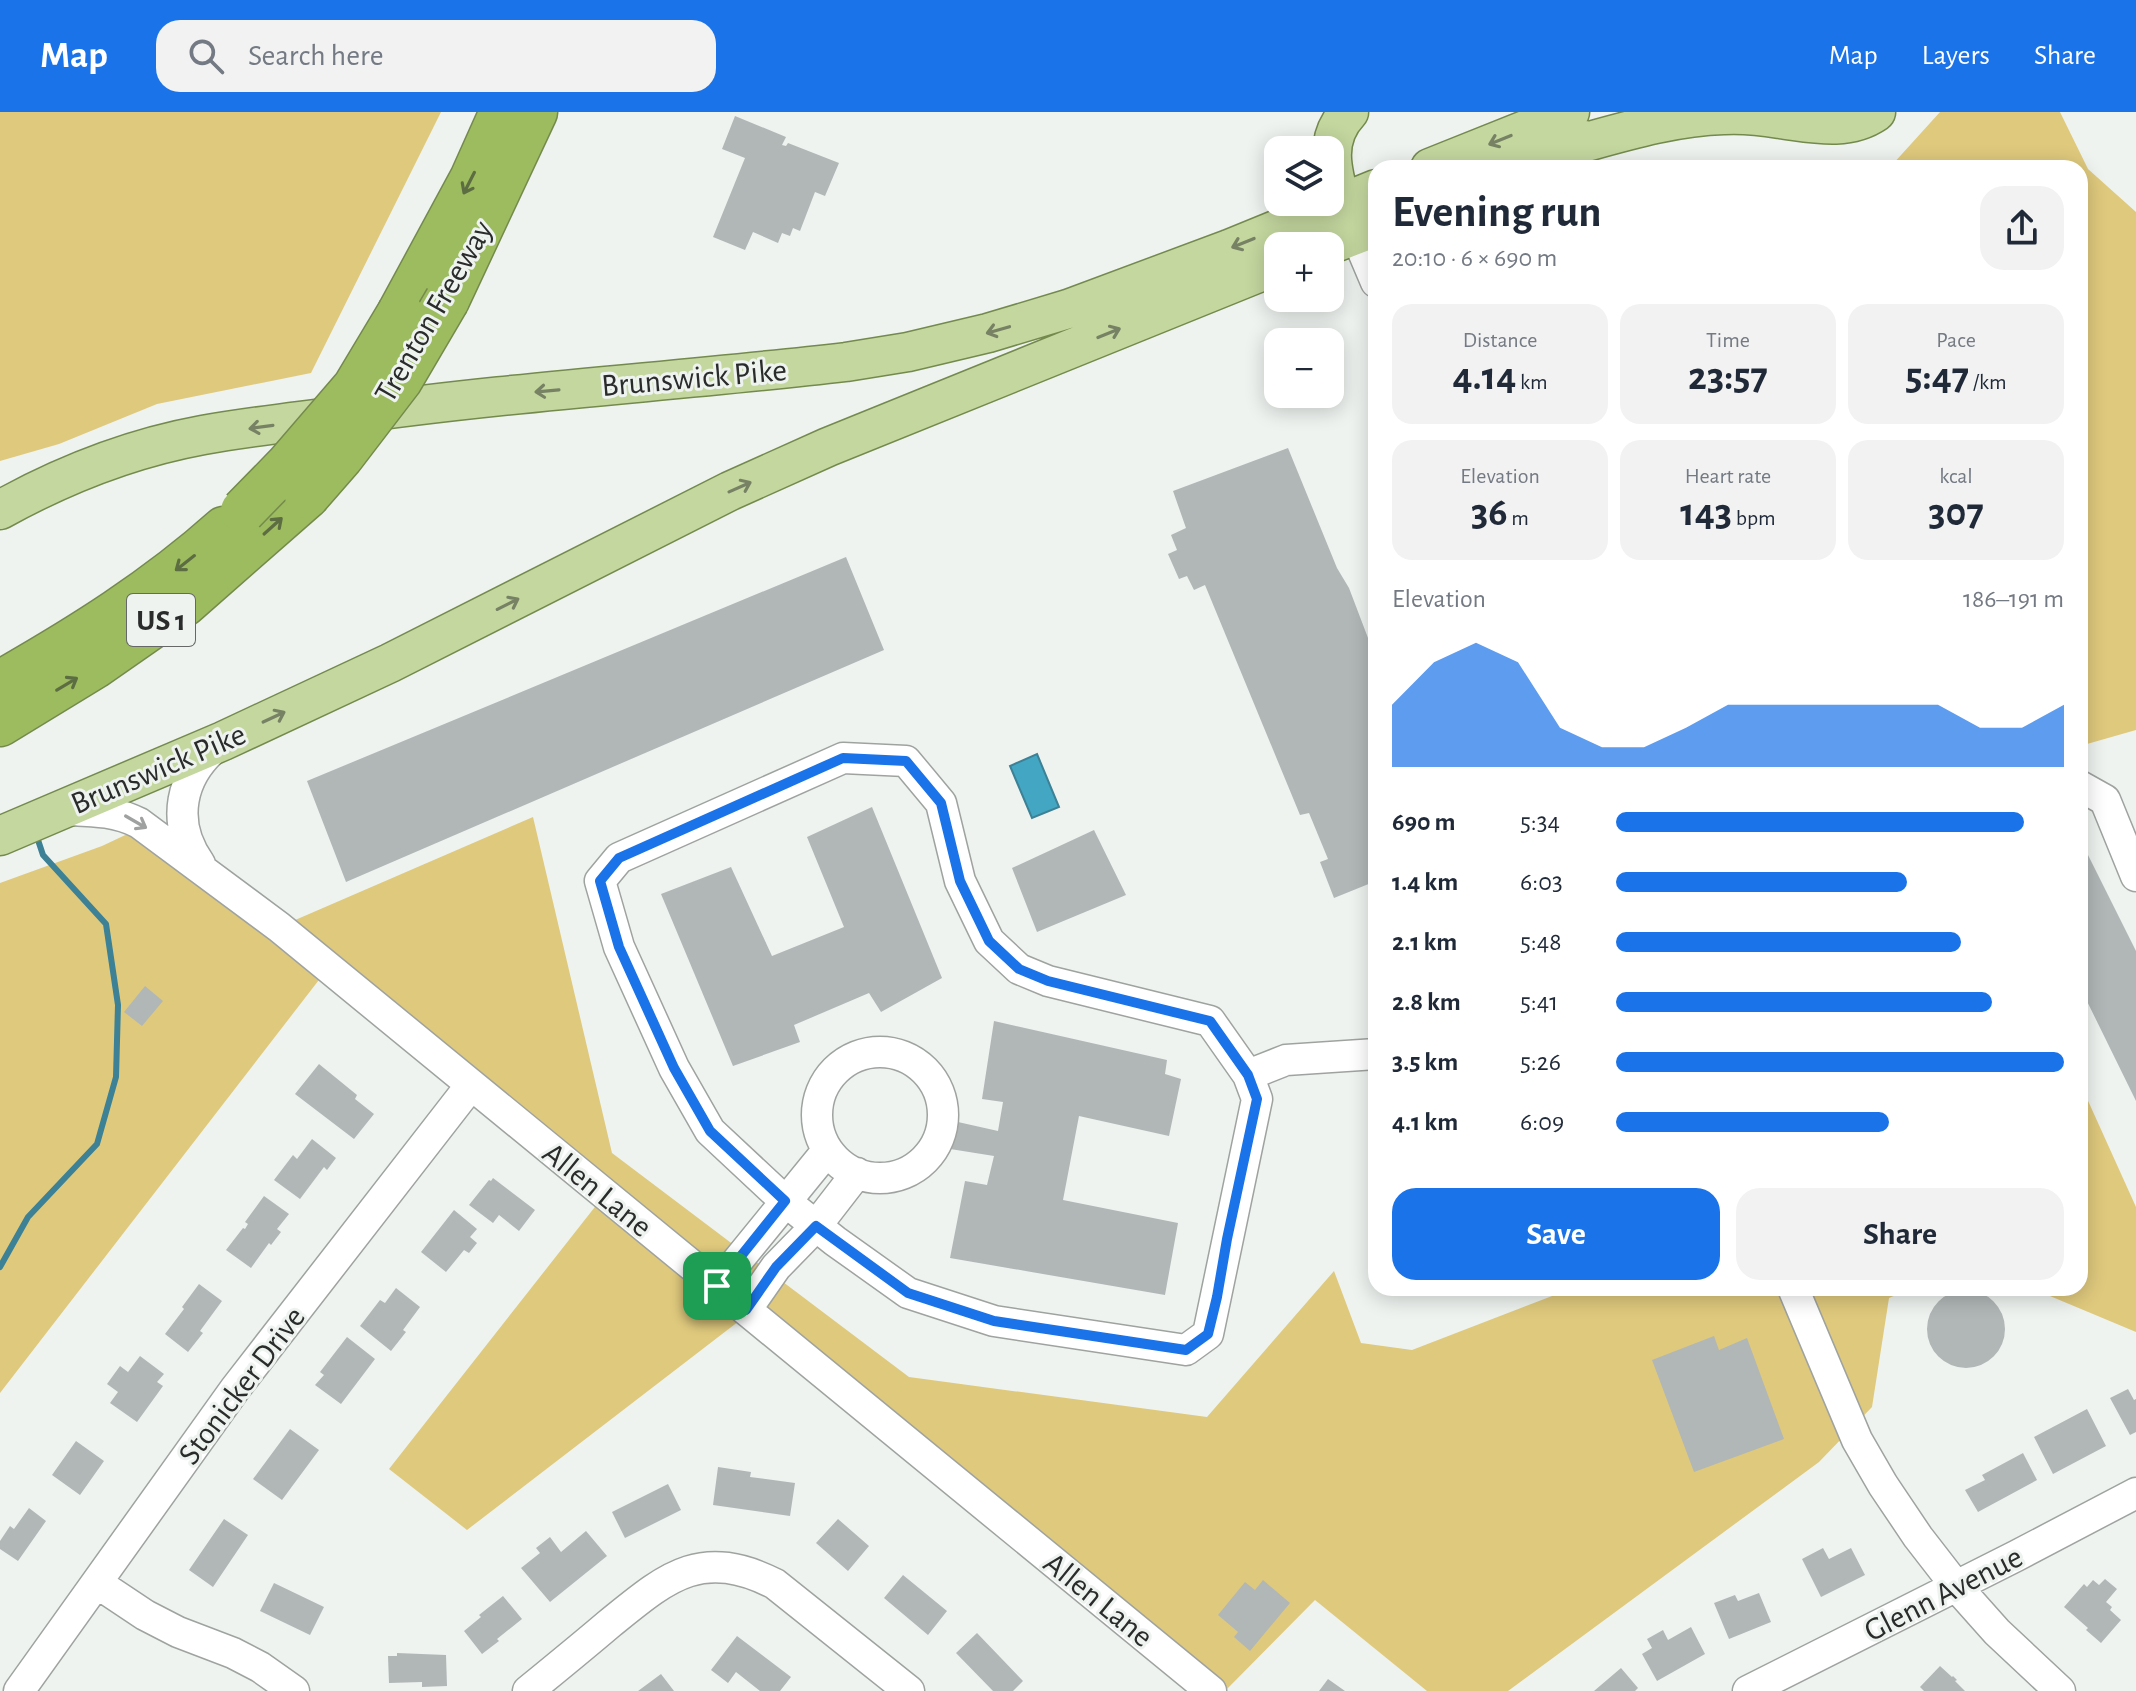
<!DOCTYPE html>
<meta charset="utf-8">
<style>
:root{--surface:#fff;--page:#f2f2f3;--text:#1f2937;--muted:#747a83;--accent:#1a73e8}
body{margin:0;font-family:"Alegreya Sans",sans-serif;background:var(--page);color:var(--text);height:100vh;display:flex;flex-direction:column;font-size:30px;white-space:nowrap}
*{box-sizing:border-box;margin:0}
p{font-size:26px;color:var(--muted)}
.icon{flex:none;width:44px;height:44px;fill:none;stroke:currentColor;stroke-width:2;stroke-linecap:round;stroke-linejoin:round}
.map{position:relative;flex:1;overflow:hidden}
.sheet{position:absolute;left:1368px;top:48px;width:720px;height:1136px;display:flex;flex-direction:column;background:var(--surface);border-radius:24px;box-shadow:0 4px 20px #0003}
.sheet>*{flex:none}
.fabs{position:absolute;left:1264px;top:24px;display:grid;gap:16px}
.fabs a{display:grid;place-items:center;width:80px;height:80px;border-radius:16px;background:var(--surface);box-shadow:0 4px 20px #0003;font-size:40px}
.pin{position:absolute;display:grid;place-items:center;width:68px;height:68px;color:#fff;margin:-34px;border-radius:16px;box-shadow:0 4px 12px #0006}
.round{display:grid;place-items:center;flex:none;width:84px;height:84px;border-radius:24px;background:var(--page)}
.summary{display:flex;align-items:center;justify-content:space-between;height:136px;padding:0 24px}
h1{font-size:44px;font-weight:600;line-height:60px}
.metrics{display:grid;grid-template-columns:repeat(3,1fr);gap:12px;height:136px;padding:8px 24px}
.metrics div{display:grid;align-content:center;border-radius:20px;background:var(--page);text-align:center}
.metrics b{font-size:40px;font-weight:600}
.metrics small{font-size:22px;font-weight:400}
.metrics p{font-size:22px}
.chart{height:224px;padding:16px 24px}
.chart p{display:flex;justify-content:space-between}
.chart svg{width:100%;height:144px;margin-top:8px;fill:var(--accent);opacity:.7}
.button{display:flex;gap:16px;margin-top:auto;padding:16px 24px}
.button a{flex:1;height:92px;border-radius:24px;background:var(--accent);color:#fff;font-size:32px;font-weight:600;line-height:92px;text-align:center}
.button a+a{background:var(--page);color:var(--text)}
ul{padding:0 24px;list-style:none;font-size:26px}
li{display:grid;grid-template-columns:128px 96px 1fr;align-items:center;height:60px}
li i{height:20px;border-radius:10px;background:var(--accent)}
header{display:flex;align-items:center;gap:48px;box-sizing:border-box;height:112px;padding:0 40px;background:var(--accent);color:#fff}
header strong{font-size:38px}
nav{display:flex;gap:44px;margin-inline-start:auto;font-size:28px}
.search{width:560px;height:72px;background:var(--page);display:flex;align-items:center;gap:20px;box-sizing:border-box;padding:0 28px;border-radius:24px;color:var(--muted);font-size:30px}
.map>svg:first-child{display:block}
</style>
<header>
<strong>Map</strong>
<div class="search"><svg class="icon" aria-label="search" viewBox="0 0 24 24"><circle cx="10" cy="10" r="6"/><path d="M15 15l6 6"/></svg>Search here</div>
<nav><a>Map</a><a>Layers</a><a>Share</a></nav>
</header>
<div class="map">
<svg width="2136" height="1579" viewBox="0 0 2136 1579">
<rect width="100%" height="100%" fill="#eef3f0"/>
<path fill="#dfc97d" d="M0 0H441L311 261 157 292 59 332 0 349Z
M1940 0H2060L2088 57 2136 100V618L2080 634V56H1868L1892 53Z
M533 705 612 1041 909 1265 1207 1305 1334 1159 1361 1231 1412 1238 1573 1176H1912L1889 1186 1872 1295 1819 1350 1508 1579H1427L1315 1488 1226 1578 756 1196 467 1418 389 1357 609 1077 332 851 0 1281V771L102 734 155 709 279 815Z
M2080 971 2136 1095V1220L2031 1176H2080Z"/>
<path fill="#43a6c2" stroke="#3c8195" stroke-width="2" d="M1037 642 1059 695 1032 706 1010 654Z"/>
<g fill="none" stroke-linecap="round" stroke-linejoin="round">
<path stroke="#3c8195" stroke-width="6" d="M0 1155 28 1105 97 1032 116 965 118 893 106 812 43 743 36 722"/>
</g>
<path fill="#b1b7b7" d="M735 4 786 25 782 33 786 34 788 31 839 51 825 84 815 80 800 119 793 116 790 124 782 121 778 131 753 120 745 138 713 125 745 46 722 37Z
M1288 336 1337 456 1349 476 1376 547V769L1334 786 1320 750 1328 747 1309 701 1300 703 1205 473 1194 478 1187 464 1179 467 1168 442 1177 438 1171 423 1186 416 1173 379Z
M846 445 884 538 346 770 307 669Z
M872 695 942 866 881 900 869 881 794 913 800 930 733 954 661 782 731 755 772 844 844 815 807 725Z
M1094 718 1126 783 1037 820 1012 756Z
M2080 727 2136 839V989L2080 875Z
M145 874 163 889 142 914 124 900Z
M994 909 1167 948 1165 962 1181 967 1169 1024 1079 1004 1063 1088 1178 1111 1165 1183 950 1146 965 1069 987 1073 994 1044 944 1036 949 1008 998 1019 1003 990 982 987Z
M319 952 357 983 355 987 374 1002 354 1027 295 982Z
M312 1027 336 1046 327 1058 324 1055 300 1087 274 1068 293 1043 297 1047Z
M493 1066 535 1098 519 1119 499 1103 493 1111 469 1093 489 1068 491 1069Z
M264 1084 289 1102 277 1117 281 1120 271 1133 269 1131 251 1156 226 1138 243 1116 245 1117 248 1112 245 1110Z
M454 1098 477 1117 470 1125 477 1131 469 1141 464 1138 446 1160 421 1140Z
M199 1172 222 1189 200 1219 203 1221 188 1240 165 1222 184 1197 182 1195Z
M396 1176 420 1195 403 1218 406 1220 391 1239 360 1214 380 1188 385 1191Z
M1927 1217a39 39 0 1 1 78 0a39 39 0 1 1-78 0Z
M1714 1224 1719 1238 1747 1226 1784 1327 1694 1360 1652 1248Z
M347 1225 375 1247 341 1292 315 1273 324 1263 320 1260Z
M140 1244 164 1262 157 1270 163 1274 137 1310 110 1291 118 1280 107 1272 120 1254 128 1260Z
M2128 1277 2134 1288 2136 1287V1320L2130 1323 2110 1286Z
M2087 1297 2106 1334 2053 1362 2034 1325Z
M290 1317 319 1338 282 1388 253 1367Z
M76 1329 104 1349 80 1383 52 1363Z
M2023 1341 2037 1368 1978 1400 1965 1378 1985 1368 1982 1363Z
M718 1355 751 1360 750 1365 795 1371 790 1404 713 1393Z
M668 1372 681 1398 625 1426 612 1400Z
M29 1396 46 1409 18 1449 0 1437V1429L10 1414 14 1417Z
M224 1407 248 1423 213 1475 189 1458Z
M838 1407 869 1434 848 1459 816 1431Z
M586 1419 607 1444 550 1490 521 1456 540 1441 536 1436 550 1425 561 1440Z
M1823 1436 1829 1447 1851 1436 1865 1463 1821 1485 1802 1447Z
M903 1463 947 1499 928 1523 884 1486Z
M2105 1467 2117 1477 2106 1490 2112 1495 2110 1498 2121 1508 2101 1531 2086 1518 2088 1516 2064 1495 2084 1472 2087 1475 2093 1468 2099 1473Z
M1263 1468 1290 1491 1250 1539 1234 1525 1238 1520 1218 1503 1245 1470 1255 1478Z
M274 1471 324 1495 310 1523 260 1499Z
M1759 1481 1771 1510 1729 1527 1714 1491 1735 1483 1738 1489Z
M503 1484 522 1507 497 1527 499 1529 482 1542 464 1519 481 1505 479 1503Z
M1691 1515 1705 1542 1657 1569 1642 1542 1652 1536 1647 1527 1663 1518 1668 1528Z
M977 1521 1023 1569 1013 1579H993L956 1541Z
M737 1524 791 1565 780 1579H760L736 1560 728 1571 711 1558Z
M397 1541 446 1543 447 1574 422 1575V1570L389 1571 388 1544H397Z
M1940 1554 1952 1565 1953 1564 1957 1568 1955 1569 1965 1579H1924L1920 1575Z
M1621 1556 1638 1576 1635 1579H1594Z
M661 1562 674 1579H638Z
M1328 1567 1345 1579H1319Z"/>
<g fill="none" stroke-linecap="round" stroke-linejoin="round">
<defs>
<path id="minor" d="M1347 102 1376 170
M843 646 906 649 941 691 960 769 989 829 1019 857 1048 869 1210 909 1248 963 1257 987 1208 1222 1186 1238 994 1209 908 1181 835 1129 785 1089 710 1019 674 956 619 835 600 769 619 746Z
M2080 674 2105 688 2136 764
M67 698C93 699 116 699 139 711L279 815 1211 1579
M200 752C170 710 180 663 219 632
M817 1003a63 63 0 1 1 126 0a63 63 0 1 1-126 0Z
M1248 963 1286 948 1376 942
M717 1174 827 1039
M1793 1176 1857 1328 1883 1373 1918 1425 1956 1474 1997 1520 2060 1579
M746 1198 776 1155 816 1114 857 1061
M97 1471 145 1503 178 1520 233 1541 260 1555 294 1579
M19 1579 235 1277 471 973
M528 1579C555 1557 582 1535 609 1512 666 1466 700 1434 775 1472L909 1579
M1748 1579 2016 1444 2136 1381"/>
<path id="major" d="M1561 37C1613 23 1671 4 1724 3 1743 2 1762 4 1780 7 1812 11 1847 20 1876 0
M1430 56 1570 0
M1516 56 1584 28
M1341 91C1332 59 1323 27 1349 0
M1327 134 1376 115
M0 398C63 363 132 336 203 323 253 314 303 309 353 302 517 279 682 269 846 250L908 240 988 221 1068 197 1229 137 1376 77
M0 724 223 629 390 551 730 379 828 335 1278 153"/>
<path id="highway" d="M447 188 535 0
M400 200 472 67 502 0
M0 571C79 526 156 478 224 417
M0 612 95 554 184 492 307 384"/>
</defs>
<use href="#minor" stroke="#9fa3a0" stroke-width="33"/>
<use href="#major" stroke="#748a4d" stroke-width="41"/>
<use href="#highway" stroke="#748a4d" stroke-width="47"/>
<use href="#minor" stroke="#fff" stroke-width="30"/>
<use href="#major" stroke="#c4d79f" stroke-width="38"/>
<use href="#highway" stroke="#9cbc5f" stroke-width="44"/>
<defs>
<path id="highway-bridge" d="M307 384 341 345 400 268 447 188
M243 399 287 354 355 275 400 200"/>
</defs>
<use href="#highway-bridge" stroke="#748a4d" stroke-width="47" stroke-linecap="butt"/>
<use href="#highway-bridge" stroke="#9cbc5f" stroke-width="44"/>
</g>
<defs><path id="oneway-shaft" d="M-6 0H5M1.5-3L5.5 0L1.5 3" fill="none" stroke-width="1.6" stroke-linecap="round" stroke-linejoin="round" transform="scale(2)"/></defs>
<g stroke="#778265">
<use href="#oneway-shaft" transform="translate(1500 28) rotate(158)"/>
<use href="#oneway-shaft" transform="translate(1243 131) rotate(158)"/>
<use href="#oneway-shaft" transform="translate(998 218) rotate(164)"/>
<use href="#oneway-shaft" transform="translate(1109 221) rotate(-22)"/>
<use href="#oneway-shaft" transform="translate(547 279) rotate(175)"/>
<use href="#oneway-shaft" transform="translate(261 315) rotate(172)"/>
<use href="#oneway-shaft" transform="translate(740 375) rotate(-24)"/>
<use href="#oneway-shaft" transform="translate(508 492) rotate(-27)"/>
<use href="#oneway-shaft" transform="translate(274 605) rotate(-25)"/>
</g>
<g stroke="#5d6d42">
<use href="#oneway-shaft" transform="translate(469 71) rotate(117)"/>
<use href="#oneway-shaft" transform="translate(273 414) rotate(-42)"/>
<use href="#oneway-shaft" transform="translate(185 451) rotate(142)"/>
<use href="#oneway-shaft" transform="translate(67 572) rotate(-31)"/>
</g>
<use stroke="#9fa0a0" href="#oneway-shaft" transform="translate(136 710) rotate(30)"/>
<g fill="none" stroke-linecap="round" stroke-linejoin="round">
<defs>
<path id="route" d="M843 646 906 649 941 691 960 769 989 829 1019 857 1048 869 1210 909 1248 963 1257 987 1227 1127 1217 1185 1208 1222 1186 1238 994 1209 908 1181 816 1114 776 1155 746 1198 717 1174 785 1089 710 1019 674 956 619 835 600 769 619 746Z"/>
</defs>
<use href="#route" stroke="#fff" stroke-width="16"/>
<use href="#route" stroke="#1a73e8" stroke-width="10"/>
</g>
<g text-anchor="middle" stroke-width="6" stroke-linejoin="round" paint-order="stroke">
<rect fill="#eef3f0" stroke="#656866" stroke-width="2" x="127" y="482" width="68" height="52" rx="6"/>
<g font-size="30" font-weight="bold" fill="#2a2c2b">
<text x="161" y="518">US 1</text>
</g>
<g font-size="32" fill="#2a2c2b" stroke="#eef3f0">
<text transform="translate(433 199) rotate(-60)" y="11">Trenton Freeway</text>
<text transform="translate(694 265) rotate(-5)" y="11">Brunswick Pike</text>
<text transform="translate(158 656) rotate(-23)" y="11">Brunswick Pike</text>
<text transform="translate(598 1077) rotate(39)" y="11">Allen Lane</text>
<text transform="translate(241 1273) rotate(-53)" y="11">Stonicker Drive</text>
<text transform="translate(1943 1481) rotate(-27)" y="11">Glenn Avenue</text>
<text transform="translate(1099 1487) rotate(39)" y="11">Allen Lane</text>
</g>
</g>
</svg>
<div class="fabs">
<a><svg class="icon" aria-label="layers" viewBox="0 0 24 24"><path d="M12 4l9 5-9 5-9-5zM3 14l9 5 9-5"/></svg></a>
<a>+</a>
<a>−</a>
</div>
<div class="pin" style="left:717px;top:1174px;background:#1e9e55"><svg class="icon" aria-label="arrive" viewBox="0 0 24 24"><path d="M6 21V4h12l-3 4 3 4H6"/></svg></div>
<section class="sheet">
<div class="summary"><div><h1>Evening run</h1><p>20:10 · 6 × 690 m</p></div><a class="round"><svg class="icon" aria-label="share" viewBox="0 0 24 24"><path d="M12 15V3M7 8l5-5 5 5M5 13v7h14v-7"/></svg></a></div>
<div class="metrics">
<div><p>Distance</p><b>4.14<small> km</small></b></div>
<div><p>Time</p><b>23:57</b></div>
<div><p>Pace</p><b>5:47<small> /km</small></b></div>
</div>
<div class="metrics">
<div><p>Elevation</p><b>36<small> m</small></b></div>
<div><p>Heart rate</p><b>143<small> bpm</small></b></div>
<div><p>kcal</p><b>307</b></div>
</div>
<div class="chart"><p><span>Elevation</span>186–191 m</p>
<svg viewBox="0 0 160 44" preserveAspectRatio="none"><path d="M0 44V25L10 12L20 6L30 12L40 32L50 38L60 38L70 32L80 25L90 25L100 25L110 25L120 25L130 25L140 32L150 32L160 25V44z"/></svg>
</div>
<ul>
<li><b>690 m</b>5:34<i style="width:91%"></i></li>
<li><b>1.4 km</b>6:03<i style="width:65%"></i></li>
<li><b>2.1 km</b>5:48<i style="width:77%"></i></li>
<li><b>2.8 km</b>5:41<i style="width:84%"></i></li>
<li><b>3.5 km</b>5:26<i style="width:100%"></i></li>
<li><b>4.1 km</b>6:09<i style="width:61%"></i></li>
</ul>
<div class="button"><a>Save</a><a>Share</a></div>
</section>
</div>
